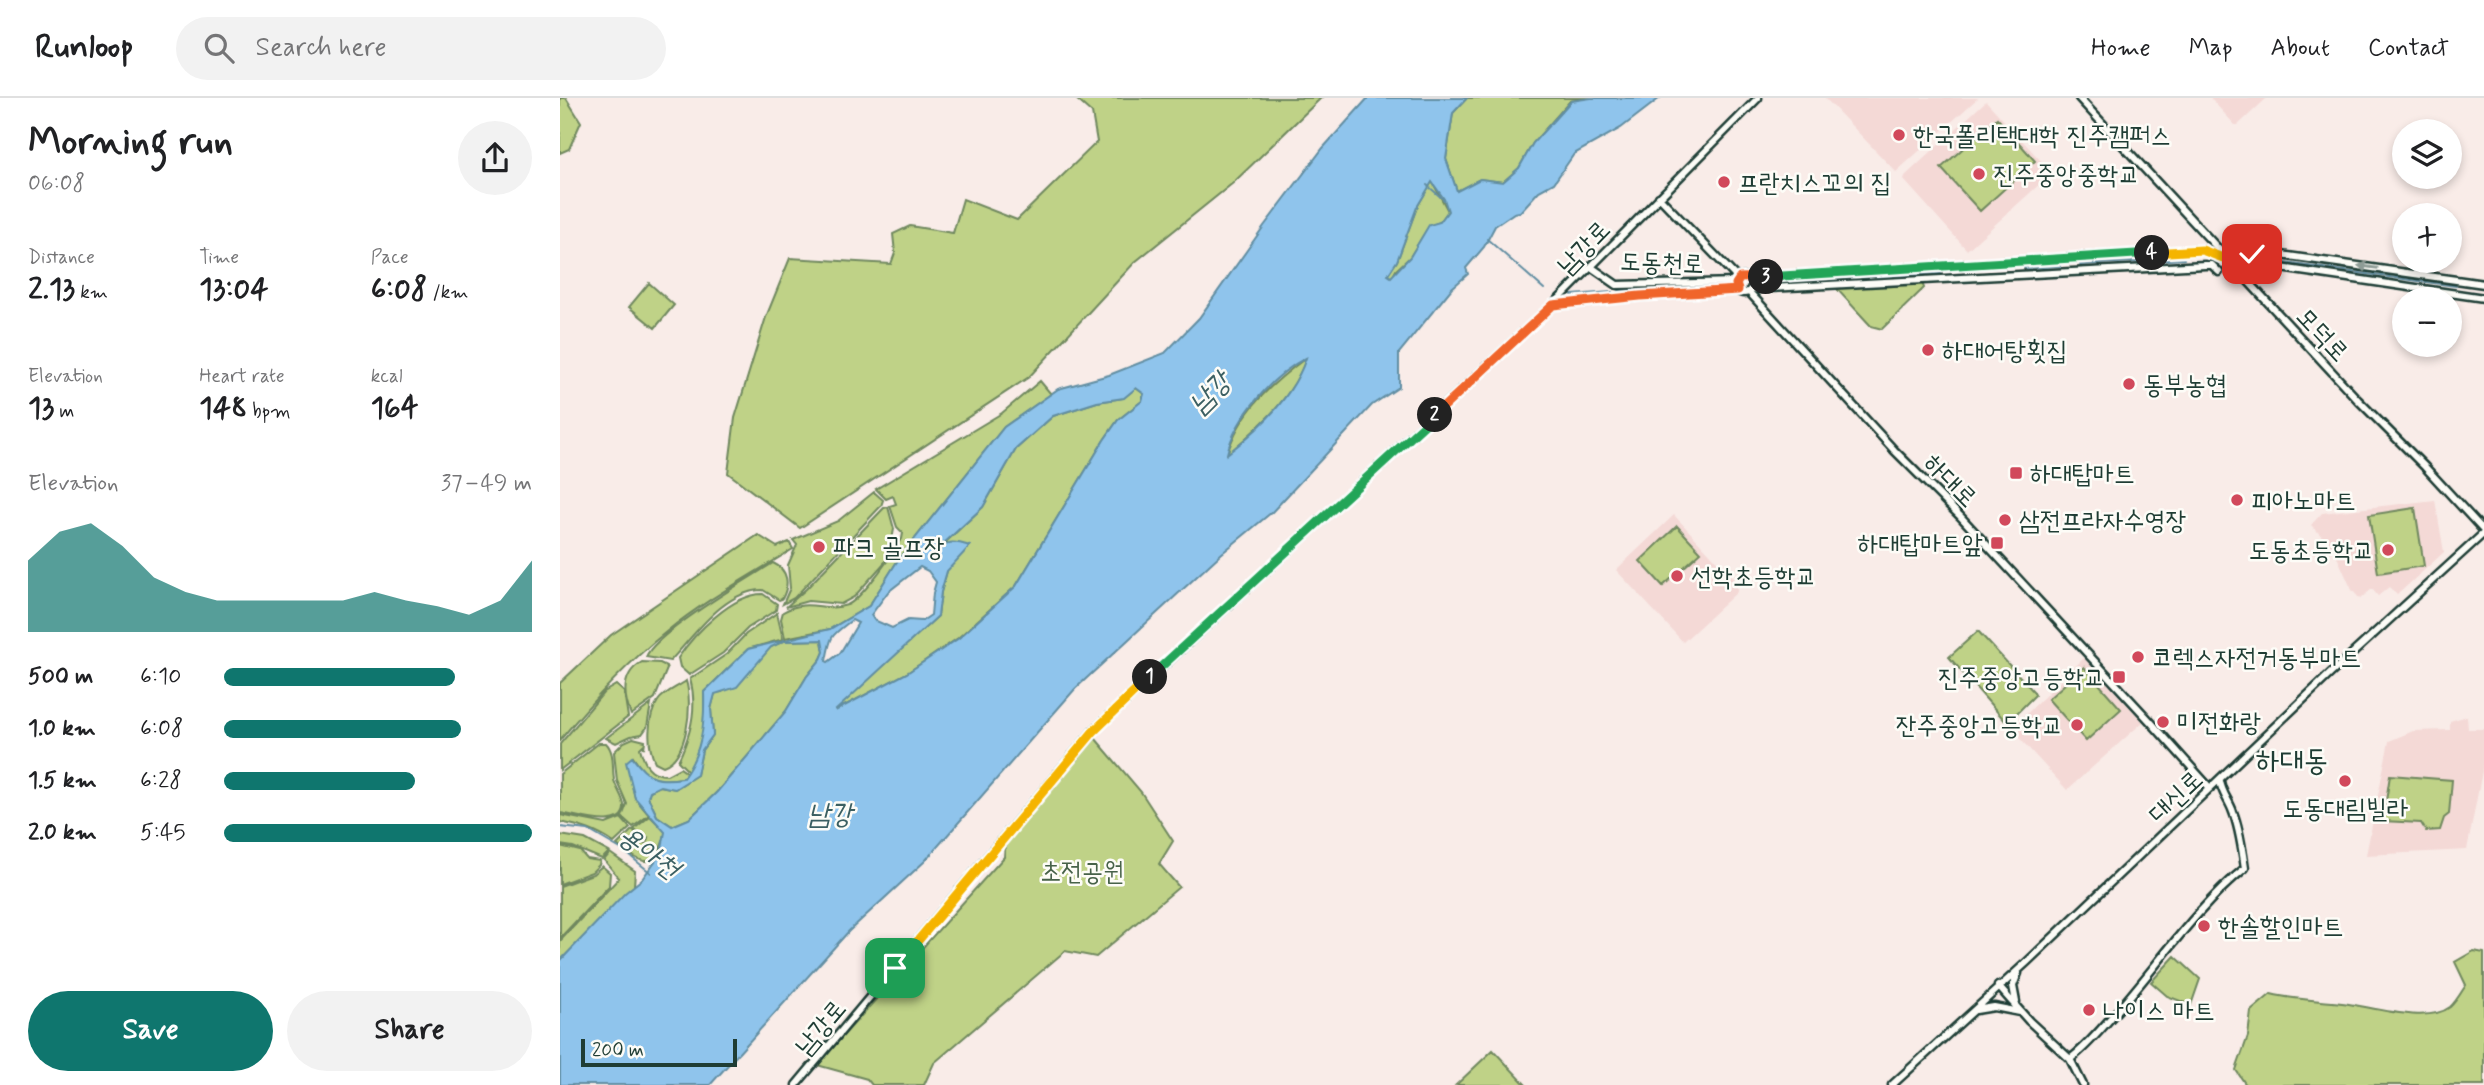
<!DOCTYPE html>
<meta charset="utf-8">
<style>
:root{--surface:#fff;--page:#f2f2f2;--text:#202124;--muted:#757577;--line:#e0e0e0;--accent:#0f766e}
body{margin:0;font-family:Mynerve,"Poor Story",sans-serif;background:var(--page);color:var(--text);height:100vh;display:flex;flex-direction:column;font-size:26px;white-space:nowrap}
*{box-sizing:border-box;margin:0}
p{font-size:23px;color:var(--muted)}
.icon{flex:none;width:38px;height:38px;fill:none;stroke:currentColor;stroke-width:2;stroke-linecap:round;stroke-linejoin:round}
.map{position:relative;flex:1;overflow:hidden}
.drawer{display:flex;flex-direction:column;background:var(--surface);width:560px}
.drawer>*{flex:none}
.controls{position:absolute;left:1832px;top:21px;display:grid;gap:14px}
.controls a{display:grid;place-items:center;width:70px;height:70px;border-radius:50%;background:var(--surface);box-shadow:0 4px 10px #0003;font-size:35px}
.scale{position:absolute;left:21px;bottom:18px;width:156px;box-sizing:border-box;padding-left:7px;border:4px solid #1f3d34;border-top:0;font-size:19px;line-height:24px;white-space:nowrap;color:#1f3d34;-webkit-text-stroke:5px #fdfcf7;paint-order:stroke}
.pin{position:absolute;display:grid;place-items:center;width:60px;height:60px;color:#fff;margin:-30px;border-radius:14px;box-shadow:0 4px 10px #0006}
.km{position:absolute;width:35px;height:35px;margin:-18px;border-radius:50%;background:#222;color:#fff;font-size:19px;line-height:35px;text-align:center}
.round{display:grid;place-items:center;flex:none;width:74px;height:74px;border-radius:37px;background:var(--page)}
.head{display:flex;align-items:center;justify-content:space-between;height:119px;padding:0 28px}
h1{font-size:38px;font-weight:700;line-height:52px}
.stats{display:grid;grid-template-columns:repeat(3,1fr);gap:10px;height:119px;padding:7px 28px}
.stats div{display:grid;align-content:center}
.stats b{font-size:30px;font-weight:700}
.stats small{font-size:19px;font-weight:400}
.stats p{font-size:19px}
.chart{height:196px;padding:14px 28px}
.chart p{display:flex;justify-content:space-between}
.chart svg{width:100%;height:126px;margin-top:7px;fill:var(--accent);opacity:.7}
.cta{display:flex;gap:14px;margin-top:auto;padding:14px 28px}
.cta a{flex:1;height:80px;border-radius:42px;background:var(--accent);color:#fff;font-size:28px;font-weight:700;line-height:80px;text-align:center}
.cta a+a{background:var(--page);color:var(--text)}
ul{padding:0 28px;list-style:none;font-size:23px}
li{display:grid;grid-template-columns:112px 84px 1fr;align-items:center;height:52px}
li i{height:18px;border-radius:9px;background:var(--accent)}
header{display:flex;align-items:center;gap:42px;box-sizing:border-box;height:98px;padding:0 35px;background:var(--surface);border-bottom:2px solid var(--line)}
header strong{font-size:33px}
nav{display:flex;gap:38px;margin-inline-start:auto;font-size:24px}
.search{width:490px;height:63px;background:var(--page);display:flex;align-items:center;gap:18px;box-sizing:border-box;padding:0 24px;border-radius:38px;color:var(--muted);font-size:26px}
main{display:flex;flex:1;min-height:0}
.map>svg:first-child{display:block}
</style>
<header>
<strong>Runloop</strong>
<div class="search"><svg class="icon" aria-label="search" viewBox="0 0 24 24"><circle cx="10" cy="10" r="6"/><path d="M15 15l6 6"/></svg>Search here</div>
<nav><a>Home</a><a>Map</a><a>About</a><a>Contact</a></nav>
</header>
<main>
<section class="drawer">
<div class="head"><div><h1>Morning run</h1><p>06:08</p></div><a class="round"><svg class="icon" aria-label="share" viewBox="0 0 24 24"><path d="M12 15V3M7 8l5-5 5 5M5 13v7h14v-7"/></svg></a></div>
<div class="stats">
<div><p>Distance</p><b>2.13<small> km</small></b></div>
<div><p>Time</p><b>13:04</b></div>
<div><p>Pace</p><b>6:08<small> /km</small></b></div>
</div>
<div class="stats">
<div><p>Elevation</p><b>13<small> m</small></b></div>
<div><p>Heart rate</p><b>148<small> bpm</small></b></div>
<div><p>kcal</p><b>164</b></div>
</div>
<div class="chart"><p><span>Elevation</span>37–49 m</p>
<svg viewBox="0 0 160 44" preserveAspectRatio="none"><path d="M0 44V19L10 9L20 6L30 14L40 25L50 30L60 33L70 33L80 33L90 33L100 33L110 30L120 33L130 35L140 38L150 33L160 19V44z"/></svg>
</div>
<ul>
<li><b>500 m</b>6:10<i style="width:75%"></i></li>
<li><b>1.0 km</b>6:08<i style="width:77%"></i></li>
<li><b>1.5 km</b>6:28<i style="width:62%"></i></li>
<li><b>2.0 km</b>5:45<i style="width:100%"></i></li>
</ul>
<div class="cta"><a>Save</a><a>Share</a></div>
</section>
<div class="map">
<svg width="1924" height="987" viewBox="0 0 1924 987">
<rect width="100%" height="100%" fill="#f9ece8"/>
<filter id="ink" filterUnits="userSpaceOnUse"><feTurbulence type="fractalNoise" baseFrequency=".0143" numOctaves="2"/><feDisplacementMap in="SourceGraphic" scale="14" xChannelSelector="R" yChannelSelector="G"/><feConvolveMatrix kernelMatrix="1 2 1 2 8 2 1 2 1" color-interpolation-filters="sRGB"/></filter>
<g filter="url(#ink)">
<path fill="#f4d9d6" d="M1265 0H1418L1336 74Z
M1650 0H1707L1678 27H1675Z
M1426 3 1492 75 1407 152 1344 82 1345 78Z
M1875 402 1884 454 1837 497 1829 489 1818 498 1812 491 1800 501 1792 492 1773 450 1751 427 1762 415Z
M1114 417 1177 485V494L1123 544 1056 472Z
M1524 560 1583 624 1507 692 1451 631Z
M1907 618 1908 631H1924V663L1907 752 1806 757 1829 643 1853 633 1890 632V623Z"/>
<path fill="#bfd287" stroke="#6f885e" stroke-width="2" d="M0 0H6L21 24 9 51 0 55Z
M515 0H761L673 85 575 164 469 279 240 430 168 375 175 320 206 219 230 160 331 166 335 155 333 136 350 128 393 135 403 101 457 122 537 44 532 15Z
M907 0H1031L1010 3 973 45 959 70 943 84 920 81 897 93 886 61 893 15Z
M1437 20 1475 63 1420 113 1381 70Z
M872 83 888 113 880 124 869 128 850 159 836 172 832 180 827 177 837 163 857 109Z
M89 185 114 207 95 230 69 209Z
M1362 185 1364 190 1322 231 1311 228 1275 189Z
M747 259C731 303 700 327 667 357 679 314 712 285 747 259Z
M480 283 491 296 444 329 338 462 309 508 270 531 225 540 221 521 223 514C249 499 264 515 287 507 298 503 321 472 328 462 335 452 332 449 342 441L343 435 337 429 330 408 336 406 333 398 326 401 316 391 442 315Z
M576 290 584 296 582 303 558 322 544 342 456 488 398 540 347 575 271 615 378 518 381 494 387 473V445L372 460H369L423 409 456 351 493 318 537 304 563 300Z
M314 394 323 402 321 408 234 500 223 506 230 490 228 467 237 447 233 442 278 423Z
M328 409 334 431 330 453 325 464 294 499 281 506 248 503 226 509 246 491 324 410Z
M1855 410 1864 468 1818 475 1809 417Z
M1117 428 1141 454 1103 488 1080 463Z
M198 437 217 449 229 444 233 451C190 478 145 502 106 534 66 566 32 603 0 642V585L51 537Z
M213 465C228 472 230 486 222 501L219 502 203 492C164 492 134 538 110 563L86 559C94 536 188 481 213 465Z
M203 496 217 506 216 512 188 530 163 555 129 577 120 569 118 560C134 536 172 496 203 496Z
M217 515 223 541 188 551 144 594C145 622 144 649 128 673L118 663C131 637 138 609 130 581L167 556 186 536Z
M1418 533 1474 594 1475 597 1447 625 1389 559Z
M262 542 264 554 261 561 247 578 226 613 157 694 129 721 112 728 97 718 88 699 90 693 100 688 115 691 137 677 142 652 153 637 151 611 155 595 162 594 211 549 224 543Z
M82 564 100 565 106 568 107 571 95 600 71 617C63 597 61 576 82 564Z
M1524 569 1561 611 1526 643 1488 601Z
M126 583C133 605 128 660 103 668L95 664C87 648 87 619 98 603 103 595 118 589 126 583Z
M56 587 64 594 68 619 0 672V646L44 594Z
M91 606 87 629 82 636 71 638 56 645 46 640Z
M73 640 85 643 84 650 83 647 80 650C84 665 89 677 107 677L120 670 127 675 123 680C97 684 88 682 73 659L67 664 75 700 89 717 73 729 62 719 67 706 57 683 54 654 64 644Z
M535 640 581 694 613 743 599 766 619 789 536 859 505 853 374 965 364 987H312L307 981 257 967 444 759 445 746Z
M39 645H46C55 654 52 670 54 682 56 690 64 701 64 708 65 735 13 716 0 715V676Z
M1830 677 1892 682 1889 716 1884 720 1880 732 1866 733 1861 725 1823 723Z
M0 717 46 726 61 720 70 730 54 745C37 733 21 728 0 724Z
M90 718 106 734C95 774 84 767 57 747L72 732 84 743 82 746H87L88 740 85 742 74 731Z
M0 737 25 741 49 754 42 761 13 749 0 747Z
M0 748 20 753 27 761 40 763 39 767 32 774 0 786Z
M50 755 75 773 74 788 0 863V843L59 780 44 762Z
M42 768 50 775 49 788 0 840V788L33 776Z
M1914 853 1924 855V987H1686L1676 972 1688 938 1691 913 1711 896C1735 902 1758 902 1782 905 1809 908 1867 927 1890 909 1896 904 1902 893 1906 887L1895 864Z
M1615 858 1640 881 1631 907 1607 898 1591 884Z
M933 952 966 987H896Z"/>
<path fill="#8fc4ec" stroke="#628ea2" stroke-width="2" fill-rule="evenodd" d="M808 0H907L893 15 886 61 897 93 920 81 943 84 959 70 973 45 1011 3 1031 0H1100L1061 30 1014 56 994 85 979 93 960 114 954 115 935 128 924 149 906 170 908 176 892 190 839 255V289L812 307 712 414 661 456 515 591 365 763 289 833 150 987H0V863L65 795 82 781 101 755 105 734 75 700 66 664 72 659C88 681 97 684 123 680 142 654 145 626 144 594L188 551 270 531 309 508 338 462 444 329 498 291 549 277 605 255 639 220 704 128 763 50ZM872 84 884 101 888 113 880 124 869 127 850 159 831 179 828 177 837 163 857 109ZM746 260C733 299 700 331 667 356 675 320 714 276 746 260ZM576 290 584 296 582 303 558 322 544 342 456 488 399 540 347 575 275 613 378 518 381 494 387 473 410 448C387 441 388 444 372 460L369 459 423 409 456 351 493 318 537 304 564 300ZM360 469 368 473 376 484 373 495 371 517 362 523 348 522 332 530 314 522 311 517 328 494ZM292 522 298 525 280 555 268 564 266 563C271 536 270 539 292 522ZM262 542 264 554 261 561 247 578 226 613 157 694 129 721 112 728 97 718 88 699 90 693 100 688 115 691 137 677 142 652 153 637 151 611 155 596 177 589 211 549 224 543Z"/>
<g fill="none" stroke-linecap="round" stroke-linejoin="round">
<path stroke="#628ea2" stroke-width="2" d="M867 87 884 102
M927 141 984 191
M1718 164 1896 188
M1520 167 1624 161
M1464 170 1500 168
M1301 180 1381 175
M1269 182 1294 180
M1220 185 1260 182
M1059 193 1105 191
M1012 197 1052 194
M0 729 28 732 64 753 91 775"/>
<defs>
<path id="secondary" d="M1519 0 1798 302 1865 369 1924 433
M1099 99 1178 181
M1673 163 1924 200
M1031 169 1057 187 1177 184
M1176 187a8 8 0 1 1 16 0a8 8 0 1 1-16 0Z
M1190 180 1642 152 1671 163 1692 156 1707 155 1924 186
M1192 191 1645 167H1652L1659 174
M1189 194 1334 352 1400 418 1589 622 1650 690
M993 207 1080 198 1178 192
M1438 888 1469 923 1510 961 1523 987
M1456 904 1453 888 1458 875
M1416 912 1434 909 1460 914
M1510 961C1529 947 1543 928 1559 911 1601 863 1636 810 1685 770 1682 751 1680 732 1673 714 1669 702 1662 696 1660 683
M236 987 533 633 993 207 1198 0
M1332 987 1467 864 1771 575 1924 435"/>
</defs>
<use href="#secondary" stroke="#1f3d34" stroke-width="11"/>
<use href="#secondary" stroke="#fdfcf7" stroke-width="6"/>
</g>
<defs><path id="oneway-solid" d="M-6-.8H1V-3.2L6.5 0L1 3.2V.8H-6Z" transform="scale(1.75)"/></defs>
<use fill="#8e9c96" href="#oneway-solid" transform="translate(1808 169) rotate(-172)"/>
</g>
<g fill="none" stroke-linecap="round" stroke-linejoin="round" filter="url(#ink)">
<defs>
<path id="split-1" d="M335 870 533 634 590 579"/>
<path id="split-2" d="M590 579 875 317"/>
<path id="split-3" d="M875 317 993 207 1080 198 1178 192 1176 186 1180 180 1206 179"/>
<path id="split-4" d="M1206 179 1592 155"/>
<path id="split-5" d="M1592 155 1642 152 1671 163 1692 156"/>
</defs>
<use href="#split-1" stroke="#fff" stroke-width="14"/>
<use href="#split-2" stroke="#fff" stroke-width="14"/>
<use href="#split-3" stroke="#fff" stroke-width="14"/>
<use href="#split-4" stroke="#fff" stroke-width="14"/>
<use href="#split-5" stroke="#fff" stroke-width="14"/>
<use href="#split-1" stroke="#f5b400" stroke-width="9"/>
<use href="#split-2" stroke="#22a559" stroke-width="9"/>
<use href="#split-3" stroke="#f0652b" stroke-width="9"/>
<use href="#split-4" stroke="#22a559" stroke-width="9"/>
<use href="#split-5" stroke="#f5b400" stroke-width="9"/>
</g>
<g fill="#d1495b" stroke="#fdfcf7" stroke-width="2.5">
<circle cx="1339" cy="37" r="7"/>
<circle cx="1419" cy="76" r="7"/>
<circle cx="1164" cy="84" r="7"/>
<circle cx="1368" cy="252" r="7"/>
<circle cx="1569" cy="286" r="7"/>
<rect x="1449" y="368" width="14" height="14" rx="3.5"/>
<circle cx="1677" cy="402" r="7"/>
<circle cx="1445" cy="422" r="7"/>
<rect x="1430" y="438" width="14" height="14" rx="3.5"/>
<circle cx="259" cy="449" r="7"/>
<circle cx="1828" cy="452" r="7"/>
<circle cx="1117" cy="478" r="7"/>
<circle cx="1578" cy="559" r="7"/>
<rect x="1552" y="572" width="14" height="14" rx="3.5"/>
<circle cx="1603" cy="624" r="7"/>
<circle cx="1517" cy="627" r="7"/>
<circle cx="1785" cy="683" r="7"/>
<circle cx="1644" cy="828" r="7"/>
<circle cx="1529" cy="912" r="7"/>
</g>
<g text-anchor="middle" stroke-width="5" stroke-linejoin="round" paint-order="stroke">
<g font-size="26" fill="#1f3d34" stroke="#fdfcf7" text-anchor="start">
<text x="1353" y="46">한국폴리택대학 진주캠퍼스</text>
<text x="1433" y="85">진주중앙중학교</text>
<text x="1178" y="93">프란치스꼬의 집</text>
<text x="1382" y="261">하대어탕횟집</text>
<text x="1583" y="295">동부농협</text>
<text x="1470" y="384">하대탑마트</text>
<text x="1691" y="411">피아노마트</text>
<text x="1459" y="431">삼전프라자수영장</text>
<text x="1423" y="454" text-anchor="end">하대탑마트앞</text>
<text x="273" y="458">파크 골프장</text>
<text x="1814" y="461" text-anchor="end">도동초등학교</text>
<text x="1131" y="487">선학초등학교</text>
<text x="1592" y="568">코렉스자전거동부마트</text>
<text x="1545" y="588" text-anchor="end">진주중앙고등학교</text>
<text x="1617" y="633">미전화랑</text>
<text x="1503" y="636" text-anchor="end">잔주중앙고등학교</text>
<text x="1785" y="719" text-anchor="middle">도동대림빌라</text>
<text x="1658" y="837">한솔할인마트</text>
<text x="1543" y="921">나이스 마트</text>
</g>
<g font-size="26" fill="#1f3d34" stroke="#fdfcf7">
<text transform="translate(1023 149) rotate(-46)" y="9">남강로</text>
<text transform="translate(1102 164) rotate(2)" y="9">도동천로</text>
<text transform="translate(1763 236) rotate(47)" y="9">모덕로</text>
<text transform="translate(1391 382) rotate(45)" y="9">하대로</text>
<text transform="translate(1615 698) rotate(-43)" y="9">대신로</text>
<text transform="translate(260 929) rotate(-50)" y="9">남강로</text>
</g>
<g font-size="26" fill="#476249" stroke="#fdfcf7">
<text x="522" y="782">초전공원</text>
</g>
<g font-size="28" font-style="italic" fill="#3b5f62" stroke="#fdfcf7">
<text transform="translate(649 294) rotate(-45)" y="10">남강</text>
<text x="270" y="725">남강</text>
<text transform="translate(90 753) rotate(37)" y="10">용아천</text>
</g>
<g font-size="30" fill="#1f3d34" stroke="#fdfcf7">
<text x="1732" y="672">하대동</text>
</g>
</g>
</svg>
<div class="controls">
<a><svg class="icon" aria-label="layers" viewBox="0 0 24 24"><path d="M12 4l9 5-9 5-9-5zM3 14l9 5 9-5"/></svg></a>
<a>+</a>
<a>−</a>
</div>
<div class="scale">200 m</div>
<div class="pin" style="left:335px;top:870px;background:#1e9e55"><svg class="icon" aria-label="arrive" viewBox="0 0 24 24"><path d="M6 21V4h12l-3 4 3 4H6"/></svg></div>
<div class="pin" style="left:1692px;top:156px;background:#d93025"><svg class="icon" aria-label="check" viewBox="0 0 24 24"><path d="M5 12l5 5 9-10"/></svg></div>
<b class="km" style="left:590px;top:579px">1</b>
<b class="km" style="left:875px;top:317px">2</b>
<b class="km" style="left:1206px;top:179px">3</b>
<b class="km" style="left:1592px;top:155px">4</b>
</div>
</main>
